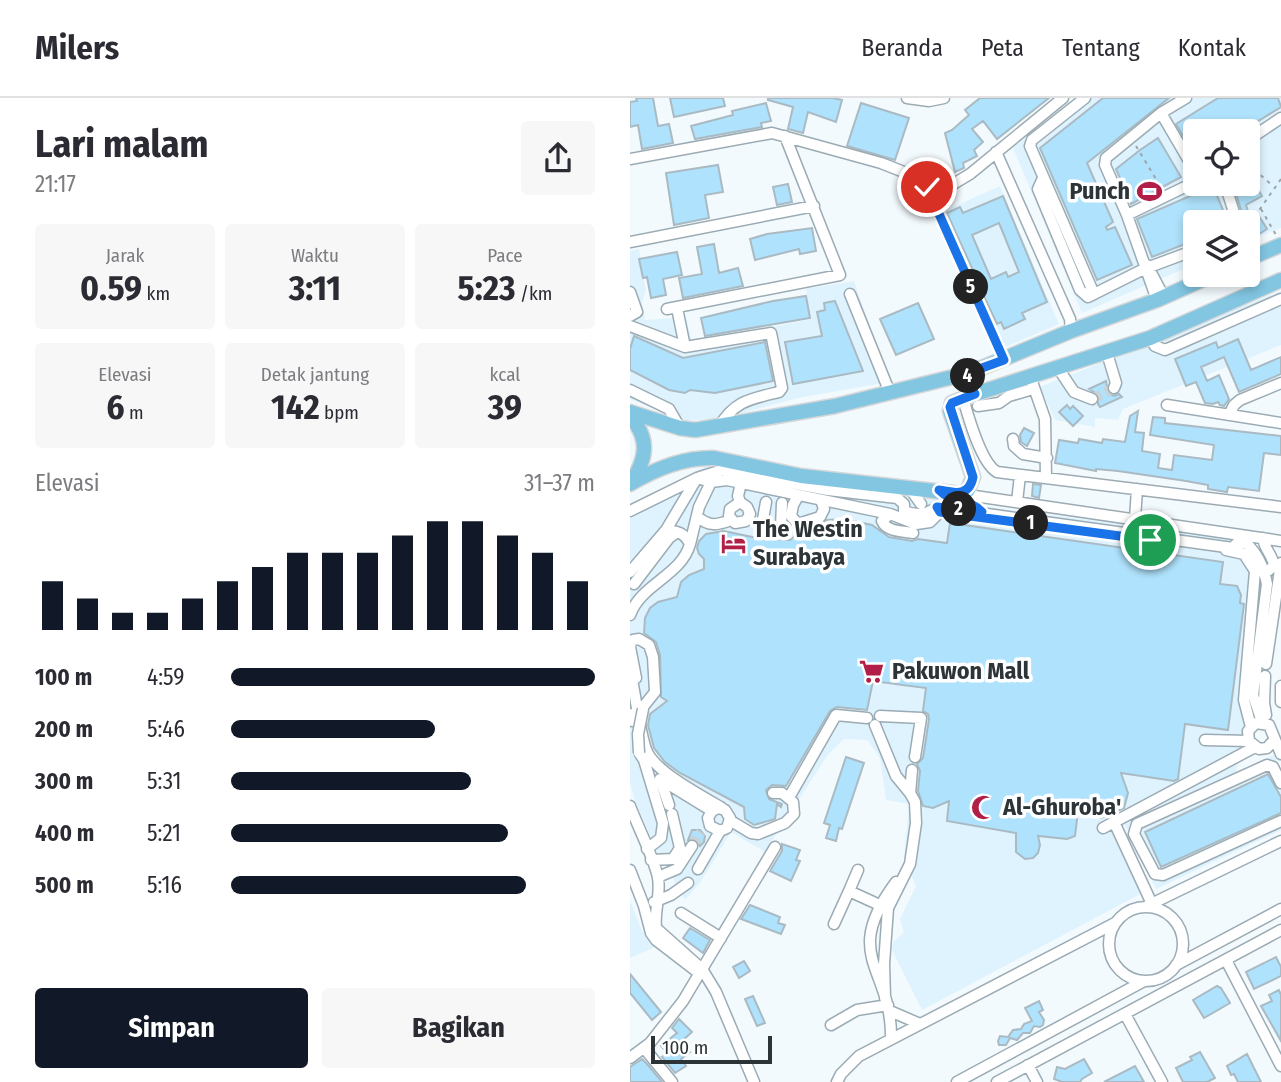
<!DOCTYPE html>
<html lang="id">
<meta charset="utf-8">
<style>
:root{--surface:#fff;--page:#f7f7f7;--text:#2b2b33;--muted:#7c7c81;--line:#e1e1e2;--accent:#111827}
body{margin:0;font-family:"Fira Sans Condensed",sans-serif;background:var(--page);color:var(--text);height:100vh;display:flex;flex-direction:column;font-size:26px;white-space:nowrap}
*{box-sizing:border-box;margin:0}
p{font-size:23px;color:var(--muted)}
.icon{flex:none;width:38px;height:38px;fill:none;stroke:currentColor;stroke-width:2;stroke-linecap:round;stroke-linejoin:round}
.map{position:relative;flex:1;overflow:hidden}
.side{display:flex;flex-direction:column;background:var(--surface);width:630px}
.side>*{flex:none}
.tools{position:absolute;left:553px;top:21px;display:grid;gap:14px}
.tools a{display:grid;place-items:center;width:77px;height:77px;border-radius:7px;background:var(--surface);box-shadow:0 4px 10px #0003;font-size:35px}
.scale{position:absolute;left:21px;bottom:18px;width:121px;box-sizing:border-box;padding-left:7px;border:4px solid #2d3438;border-top:0;font-size:19px;line-height:24px;white-space:nowrap;color:#2d3438;-webkit-text-stroke:5px #fff;paint-order:stroke}
.pin{position:absolute;display:grid;place-items:center;width:60px;height:60px;color:#fff;margin:-30px;border:4px solid #fff;border-radius:50%;box-shadow:0 2px 7px #0007}
.km{position:absolute;width:35px;height:35px;margin:-18px;border-radius:50%;background:#222;color:#fff;font-size:19px;line-height:35px;text-align:center}
.round{display:grid;place-items:center;flex:none;width:74px;height:74px;border-radius:7px;background:var(--page)}
.head{display:flex;align-items:center;justify-content:space-between;height:119px;padding:0 35px}
h1{font-size:38px;font-weight:700;line-height:52px}
.figures{display:grid;grid-template-columns:repeat(3,1fr);gap:10px;height:119px;padding:7px 35px}
.figures div{display:grid;align-content:center;border-radius:7px;background:var(--page);text-align:center}
.figures b{font-size:35px;font-weight:700}
.figures small{font-size:19px;font-weight:400}
.figures p{font-size:19px}
.chart{height:196px;padding:14px 35px}
.chart p{display:flex;justify-content:space-between}
.chart svg{width:100%;height:126px;margin-top:7px;stroke:var(--accent);stroke-width:6}
.cta{display:flex;gap:14px;margin-top:auto;padding:14px 35px}
.cta a{flex:1;height:80px;border-radius:7px;background:var(--accent);color:#fff;font-size:28px;font-weight:700;line-height:80px;text-align:center}
.cta a+a{background:var(--page);color:var(--text)}
ul{padding:0 35px;list-style:none;font-size:23px}
li{display:grid;grid-template-columns:112px 84px 1fr;align-items:center;height:52px}
li i{height:18px;border-radius:9px;background:var(--accent)}
header{display:flex;align-items:center;gap:42px;box-sizing:border-box;height:98px;padding:0 35px;background:var(--surface);border-bottom:2px solid var(--line)}
header strong{font-size:33px}
nav{display:flex;gap:38px;margin-inline-start:auto;font-size:24px}
main{display:flex;flex:1;min-height:0}
.map>svg:first-child{display:block}
</style>
<header>
<strong>Milers</strong>
<nav><a>Beranda</a><a>Peta</a><a>Tentang</a><a>Kontak</a></nav>
</header>
<main>
<section class="side">
<div class="head"><div><h1>Lari malam</h1><p>21:17</p></div><a class="round"><svg class="icon" aria-label="share" viewBox="0 0 24 24"><path d="M12 15V3M7 8l5-5 5 5M5 13v7h14v-7"/></svg></a></div>
<div class="figures">
<div><p>Jarak</p><b>0.59<small> km</small></b></div>
<div><p>Waktu</p><b>3:11</b></div>
<div><p>Pace</p><b>5:23<small> /km</small></b></div>
</div>
<div class="figures">
<div><p>Elevasi</p><b>6<small> m</small></b></div>
<div><p>Detak jantung</p><b>142<small> bpm</small></b></div>
<div><p>kcal</p><b>39</b></div>
</div>
<div class="chart"><p><span>Elevasi</span>31–37 m</p>
<svg viewBox="0 0 160 44" preserveAspectRatio="none"><path d="M5 44V27M15 44V33M25 44V38M35 44V38M45 44V33M55 44V27M65 44V22M75 44V17M85 44V17M95 44V17M105 44V11M115 44V6M125 44V6M135 44V11M145 44V17M155 44V27"/></svg>
</div>
<ul>
<li><b>100 m</b>4:59<i style="width:100%"></i></li>
<li><b>200 m</b>5:46<i style="width:56%"></i></li>
<li><b>300 m</b>5:31<i style="width:66%"></i></li>
<li><b>400 m</b>5:21<i style="width:76%"></i></li>
<li><b>500 m</b>5:16<i style="width:81%"></i></li>
</ul>
<div class="cta"><a>Simpan</a><a>Bagikan</a></div>
</section>
<div class="map">
<svg width="651" height="984" viewBox="0 0 651 984">
<rect width="100%" height="100%" fill="#f3fafe"/>
<path fill="#dff3fe" fill-rule="evenodd" d="M445 0H651V130L618 143V124H565V166L452 215 383 50ZM565 33H618V86H565Z
M370 88 429 226 366 253 307 116Z
M9 151 16 193 12 204 15 222 56 219 62 245 181 221 176 191 224 183 259 284 168 300 93 320 54 323 0 301V153Z
M651 193V247L493 311 488 322 465 320V329L425 322 410 289Z
M86 367 181 386 622 443 635 465 622 605 606 674 644 657 651 671V732L526 791 495 727 487 731 516 793 292 912 262 852 263 844 274 834 270 821 286 788 274 760 279 706 256 702 250 660 237 642 214 641 197 658 135 754 101 734 70 785 55 802 26 751 4 700 0 685V407L74 369Z
M0 802 12 833 25 849 0 860Z"/>
<path fill="#afe2fc" stroke="#aabac3" stroke-width="2" fill-rule="evenodd" d="M6 0H23L28 28 39 26 43 45 12 51 8 27 0 29V4L7 3Z
M40 0H93L95 8 44 19Z
M138 0H203L212 2 206 24 178 14 173 35 158 31 163 9 138 2Z
M350 0H419L367 41 353 23 342 31 353 44 344 52 347 58 333 65 334 70 325 74 315 35 322 32 339 17 335 12Z
M473 0H539L457 65 483 124 476 129 477 132 485 129 502 167 467 182 410 50Z
M588 0H648L651 9 612 33H565V58L546 26Z
M136 5 141 23 131 25 132 29 65 41 61 28 103 17 102 13Z
M231 5 279 20 265 62 217 48Z
M528 40 551 79 501 106 486 71 510 52Z
M88 67 93 94 75 97 79 120 44 127 36 75Z
M623 82 632 98 616 107 618 113 612 115 603 86H618Z
M158 86 162 104 147 107 143 89Z
M583 88 598 124H565V142L522 159 507 121Z
M373 98 417 204 392 215 395 221 374 231 371 224 367 226 351 192 357 190 351 177 346 179 317 115 330 109 333 115ZM369 125 389 174 378 179 376 174 361 181 342 137Z
M629 118 637 131 618 143V125Z
M182 130 186 153 170 156 169 151 125 162 120 141 137 136Z
M84 146 89 175 108 170 113 188 53 200 49 180 72 176 67 149Z
M47 154 52 177 33 181 36 197 21 200 17 179 13 180 9 161Z
M176 198 180 220 75 238 71 220 143 203Z
M205 203 233 273 163 286 155 244 192 238 187 214 195 212 194 205Z
M288 205 304 241 266 257 250 221Z
M4 238 53 260 135 244 143 283 85 295 60 292 55 295 39 292 0 272V251Z
M608 241 621 272 651 259V276L609 294 594 259 571 269 577 283 589 277 599 301 594 308 590 307 588 304 583 306 575 305 566 284 556 288 545 261 586 244 588 250Z
M476 283 478 295 484 298 489 296 492 299 470 309 468 306V297L459 291Z
M437 307 440 311 443 308 453 318 443 328 429 314Z
M508 313 505 334 514 335 512 353 530 356 528 370 542 372 544 357 582 362 584 347 520 337 523 319 535 320V325L651 338V357L634 355 629 393 598 389 597 394 578 391V387L556 383 488 373 466 371V373L425 365 429 342 448 345 449 341 472 345 473 341 495 344 500 318Z
M394 330 404 335 397 348 391 344 390 337Z
M403 386 411 387 409 400 402 398Z
M214 421 242 427 259 439 282 443 288 441 317 445 320 425 593 464 590 486 607 488 611 497 610 505 614 506 598 632 555 626 548 681 544 683 491 675 498 695 494 710 471 720 462 716 449 705 445 738 437 741 408 738 410 747 408 755 403 760 395 761 386 754V735L317 723 319 703 303 710 293 708 288 693 290 673 287 666 293 660 299 621 298 616 293 613 296 590 243 583 237 612 207 609 200 613 156 688 142 687 136 692 139 701 152 706 151 709 147 706 145 721 124 727 115 721 114 709 50 675 35 664 24 650 18 627 20 616 37 603 31 599 30 557 26 544 14 535 15 520 20 510 28 504 47 499 51 484 59 477 74 471V461L69 456 67 450 69 443 76 436 94 433 127 440 160 442 171 433 192 427 197 422Z
M216 659 234 665 212 731 209 730 206 743 196 740 200 727 194 725Z
M638 676 651 699V715L531 769 515 734Z
M62 732H70L75 738 74 744 70 748 66 741 58 742Z
M152 746 170 752 166 762 170 763 161 783 140 773 152 753Z
M120 807 150 819 148 825 155 827 151 836 111 821Z
M60 830 80 842 73 855 53 840Z
M646 859 651 869V878L624 891 616 874Z
M114 863 120 873 109 880 103 869Z
M0 876 31 914 22 922 0 895Z
M587 888 591 890 600 905 574 920 563 902Z
M649 892 651 897V943L631 908 642 903 639 897Z
M123 898 135 925 127 928 115 901Z
M409 903 413 912 409 914 414 922 413 927 410 929 404 928 400 935H393L387 942 380 940 376 947H369L368 943 370 938 378 939 383 932 391 931 394 926 402 923 395 910Z
M49 921 62 934 52 943 60 954 51 961 56 968 45 975 32 959 37 955 31 948 47 935 42 930Z
M570 954 585 980 577 984H553L546 970 562 962 560 959Z
M617 956 631 984H608L604 976 601 977 597 968Z
M12 961 18 967 32 984H0V969Z
M454 961 462 975 452 981 450 984H432L424 981 427 969 435 971Z
M505 968 514 984H474Z"/>
<g fill="none" stroke-linecap="round" stroke-linejoin="round">
<path stroke="#cbd2d6" stroke-width="10" stroke-dasharray="10 5" stroke-linecap="butt" d="M462 301 484 290
M62 748 71 734"/>
<defs>
<path id="minor" d="M277 0 299 3 314 0
M455 0 402 42 400 48 464 196
M531 15 565 73
M618 42 651 20
M366 54 440 221 441 233
M0 61 142 35 251 65 284 78 303 92H309L320 88 340 76 433 0
M413 80 408 91 450 192 458 199 514 171 565 152
M595 86 607 124
M297 89 374 262
M497 117 565 84
M0 144 184 108
M517 167 534 199
M0 194 7 214 0 218
M220 196 260 295
M527 202 497 117 475 67 476 60 531 15 556 0
M47 210 55 249
M37 211 210 177 155 38
M0 228 55 249 141 235 152 290 149 294C120 301 104 303 89 329
M520 240 525 248 535 252 651 201
M477 255 486 285 484 290
M428 270 444 294 462 301
M400 278 415 321 416 380
M0 292 39 311 50 330
M333 300C338 318 351 365 367 374L651 409
M537 307 651 325
M348 308 369 305 379 298 403 291
M599 317 604 307 610 302 651 285
M383 341 384 348 393 356 417 360
M67 380 81 384 97 382 260 416 286 426 300 424 310 414
M279 389 291 406
M331 396 651 443
M168 398 163 407 161 418 168 426 190 419 194 411 191 402
M314 398 348 409
M110 404 100 411 99 418 105 425 116 423 120 416 117 409 110 404 108 398 111 385
M136 404 132 427 135 431 151 429 152 405
M387 404 390 377
M0 413 67 380 92 372 198 392 267 400 274 406V413
M274 413C287 418 296 417 307 409L603 450 606 446 616 445C628 456 634 470 637 486L623 597 632 624
M260 416 252 423C257 434 272 433 283 435
M68 419C79 429 88 427 101 422
M505 421 507 391
M633 440C634 451 643 457 644 468L635 475
M60 446 69 409 81 384
M596 452 614 456 625 473 614 602 621 629
M0 474 36 432 67 380
M4 486 39 440 47 434
M0 517C11 486 51 478 60 446 54 434 48 434 36 432
M0 547 3 542 9 541 19 547 23 559 25 594 13 609
M0 549 6 580
M636 566 651 465
M0 573C6 596 9 635 17 654 27 675 72 698 92 710
M635 578 634 605 636 617
M651 588V604
M0 616 2 623
M250 618 291 620 285 659
M245 627 266 678 280 695 285 704 286 725 280 766 258 810 254 866 255 900
M575 642 619 643
M644 642 637 650 629 651 619 643 618 633 626 625 639 627 651 656
M10 656 14 662 33 725 31 740 17 751
M30 681 82 713 88 710 95 712 100 720 97 730 90 733 80 728 78 720 82 713
M30 681 39 707
M651 685 643 669 637 667 507 726 504 736 525 776 533 777 651 723
M280 695 282 672
M161 696 206 617 237 620
M0 708C7 727 25 762 28 780 31 797 24 813 26 830L72 871 86 894 124 984
M101 723 121 735 128 736 155 725 164 716 163 704 152 695H143
M484 724 522 806
M473 730 625 649
M21 762 43 761 50 750 42 716
M68 771 90 733
M0 772 14 808 21 835 26 842 65 872
M28 779 47 771 62 748
M219 793 228 772
M24 804 41 797 58 785
M517 808 651 743
M479 846a37 37 0 1 1 74 0a37 37 0 1 1-74 0Z
M51 815 91 840
M204 826 219 793 254 809
M596 862 651 968
M546 867 651 811
M260 913 290 926
M495 916 532 984
M201 927 227 912 258 907
M261 940C262 869 210 859 266 784
M14 950 42 984
M0 960 20 945 53 903 145 749
M398 967 407 984
M207 984 211 976 229 958 485 825
M327 984 514 883
M367 984 651 832"/>
<path id="major" d="M618 161 651 147
M0 314 50 330 65 332 205 308 339 275 441 233 527 202 583 177
M0 318C20 341 17 360 1 385
M0 386C25 371 54 359 84 360L171 378 331 396 338 392 343 379 320 313 322 305 345 296 520 240 651 182"/>
</defs>
<use href="#minor" stroke="#9babb4" stroke-width="13"/>
<use href="#major" stroke="#d5d6d7" stroke-width="17"/>
<path stroke="#9ea5a9" stroke-width="2" stroke-dasharray="3.5 5" stroke-linecap="butt" d="M506 48 532 91
M618 66 643 88
M631 111 646 137
M614 119 630 111 651 81"/>
<use href="#minor" stroke="#fff" stroke-width="10"/>
<use href="#major" stroke="#82c6e2" stroke-width="14"/>
<defs>
<path id="minor-bridge" d="M9 655 8 636 13 611"/>
</defs>
<use href="#minor-bridge" stroke="#9babb4" stroke-width="13" stroke-linecap="butt"/>
<use href="#minor-bridge" stroke="#fff" stroke-width="10"/>
</g>
<g fill="none" stroke-linecap="round" stroke-linejoin="round">
<defs>
<path id="route" d="M297 89 374 262 338 275 339 284 345 296 322 305 320 309 343 379C339 399 325 395 309 392 321 405 341 401 352 414L307 409 310 414 520 442"/>
</defs>
<use href="#route" stroke="#fff" stroke-width="14"/>
<use href="#route" stroke="#1a73e8" stroke-width="9"/>
</g>
<defs>
<symbol id="stadium-bare" viewBox="-9 -9 18 18"><path d="M0-5a6.5 5 0 1 0 0 10a6.5 5 0 1 0 0-10ZM-3.5-1.8h7v3.6h-7Z" fill="#b11f48" stroke="#fff" stroke-width="2.5" paint-order="stroke"/></symbol>
<symbol id="hotel-bare" viewBox="-9 -9 18 18"><path d="M-6-4.5h1.5V1H6V5H4.5V3h-9V5H-6ZM-4 0a1.8 1.8 0 1 1 3.6 0ZM.5 0V-2.5h3Q6-2.5 6 0Z" fill="#b11f48" stroke="#fff" stroke-width="2.5" paint-order="stroke"/></symbol>
<symbol id="supermarket-bare" viewBox="-9 -9 18 18"><path d="M-6-5.5h2.5l.6 2H6L4.5 2H-2.5L-4.4-4H-6ZM-1.5 3.2a1.3 1.3 0 1 0 .1 0ZM3 3.2a1.3 1.3 0 1 0 .1 0Z" fill="#b11f48" stroke="#fff" stroke-width="2.5" paint-order="stroke"/></symbol>
<symbol id="mosque-bare" viewBox="-9 -9 18 18"><path d="M3.5-4.9A6 6 0 1 0 3.5 4.9A5 5 0 1 1 3.5-4.9Z" fill="#b11f48" stroke="#fff" stroke-width="2.5" paint-order="stroke"/></symbol>
</defs>
<g fill-rule="evenodd">
<use href="#stadium-bare" x="502" y="76" width="35" height="35"/>
<use href="#hotel-bare" x="86" y="428" width="35" height="35"/>
<use href="#supermarket-bare" x="224" y="556" width="35" height="35"/>
<use href="#mosque-bare" x="336" y="692" width="35" height="35"/>
</g>
<g text-anchor="middle" stroke-width="7" stroke-linejoin="round" paint-order="stroke">
<g font-size="24" font-weight="bold" fill="#2d3438" stroke="#fff" text-anchor="start">
<text x="500" y="101" text-anchor="end">Punch</text>
<text x="123" y="439">The Westin<tspan x="123" dy="28">Surabaya</tspan></text>
<text x="262" y="581">Pakuwon Mall</text>
<text x="373" y="717">Al-Ghuroba'</text>
</g>
</g>
</svg>
<div class="tools">
<a><svg class="icon" aria-label="locate" viewBox="0 0 24 24"><circle cx="12" cy="12" r="6"/><path d="M12 2v4M12 18v4M2 12h4M18 12h4"/></svg></a>
<a><svg class="icon" aria-label="layers" viewBox="0 0 24 24"><path d="M12 4l9 5-9 5-9-5zM3 14l9 5 9-5"/></svg></a>
</div>
<div class="scale">100 m</div>
<div class="pin" style="left:520px;top:442px;background:#1e9e55"><svg class="icon" aria-label="arrive" viewBox="0 0 24 24"><path d="M6 21V4h12l-3 4 3 4H6"/></svg></div>
<div class="pin" style="left:297px;top:89px;background:#d93025"><svg class="icon" aria-label="check" viewBox="0 0 24 24"><path d="M5 12l5 5 9-10"/></svg></div>
<b class="km" style="left:401px;top:425px">1</b>
<b class="km" style="left:329px;top:411px">2</b>
<b class="km" style="left:338px;top:278px">4</b>
<b class="km" style="left:341px;top:189px">5</b>
</div>
</main>
